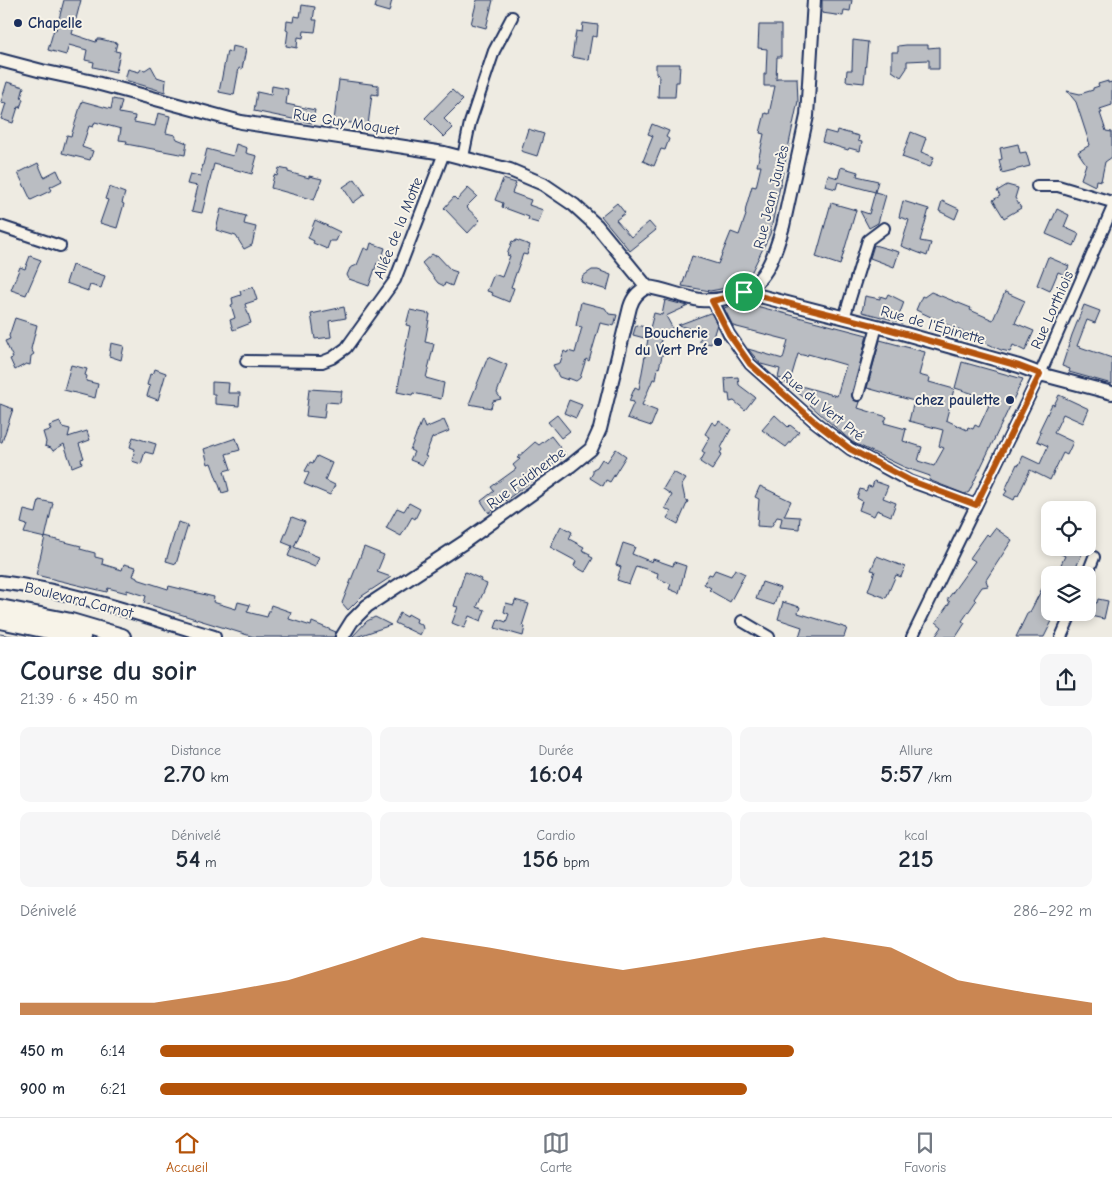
<!DOCTYPE html>
<html lang="fr">
<meta charset="utf-8">
<style>
:root{--surface:#fff;--page:#f6f6f7;--text:#1f2937;--muted:#747a83;--line:#e0e1e3;--accent:#b45309}
body{margin:0;font-family:"Comic Neue",sans-serif;background:var(--page);color:var(--text);height:100vh;display:flex;flex-direction:column;font-size:19px;white-space:nowrap}
*{box-sizing:border-box;margin:0}
p{font-size:16px;color:var(--muted)}
.icon{flex:none;width:28px;height:28px;fill:none;stroke:currentColor;stroke-width:2;stroke-linecap:round;stroke-linejoin:round}
.map{position:relative;height:637px;overflow:hidden}
.drawer{display:flex;flex-direction:column;background:var(--surface);flex:1}
.drawer>*{flex:none}
.fabs{position:absolute;left:1041px;top:501px;display:grid;gap:10px}
.fabs a{display:grid;place-items:center;width:55px;height:55px;border-radius:10px;background:var(--surface);box-shadow:0 2px 8px #0003;font-size:25px}
.pin{position:absolute;display:grid;place-items:center;width:42px;height:42px;color:#fff;margin:-21px;border:2px solid #fff;border-radius:50%;box-shadow:0 1px 5px #0007}
.round{display:grid;place-items:center;flex:none;width:52px;height:52px;border-radius:10px;background:var(--page)}
.headline{display:flex;align-items:center;justify-content:space-between;height:85px;padding:0 20px}
h1{font-size:28px;font-weight:700;line-height:38px}
.stats{display:grid;grid-template-columns:repeat(3,1fr);gap:8px;height:85px;padding:5px 20px}
.stats div{display:grid;align-content:center;border-radius:10px;background:var(--page);text-align:center}
.stats b{font-size:25px;font-weight:700}
.stats small{font-size:14px;font-weight:400}
.stats p{font-size:14px}
.chart{height:140px;padding:10px 20px}
.chart p{display:flex;justify-content:space-between}
.chart svg{width:100%;height:90px;margin-top:5px;fill:var(--accent);opacity:.7}
ul{padding:0 20px;list-style:none;font-size:16px}
li{display:grid;grid-template-columns:80px 60px 1fr;align-items:center;height:38px}
li i{height:12px;border-radius:6px;background:var(--accent)}
.tab-bar{display:flex;justify-content:space-around;align-items:center;height:70px;border-top:1px solid var(--line);background:var(--surface);font-size:14px;color:var(--muted)}
.tab-bar a{display:grid;justify-items:center;gap:2px}
.tab-bar .on{color:var(--accent)}
.map>svg:first-child{display:block}
</style>
<div class="map">
<svg width="1112" height="637" viewBox="0 0 1112 637">
<rect width="100%" height="100%" fill="#eeebe2"/>
<filter id="ink" filterUnits="userSpaceOnUse"><feTurbulence type="fractalNoise" baseFrequency=".02" numOctaves="2"/><feDisplacementMap in="SourceGraphic" scale="10" xChannelSelector="R" yChannelSelector="G"/><feConvolveMatrix kernelMatrix="1 2 1 2 8 2 1 2 1" color-interpolation-filters="sRGB"/></filter>
<g filter="url(#ink)">
<path fill="#babdc2" stroke="#1b2f5e" d="M64 0H81L72 34 96 42 97 39H100L117 43 115 51 120 52 116 72 93 67 94 62 85 60 87 50 69 45 66 55 48 50 54 29 56 30Z
M377 0H392L389 12 375 8Z
M477 0H493L486 28 471 24Z
M822 0H852L850 11 844 10 843 16 822 13Z
M302 5 315 7 313 20H317L315 32 304 31 303 38 298 37 297 48 286 46 288 31 286 30 287 21 293 22 294 16 300 17Z
M583 23 598 25 597 37 592 36 588 60 572 57 576 31 582 32Z
M759 25H781V57H777L776 80 777 78H797L798 101 770 234 752 271 743 280 721 289 710 291 682 286 692 256 718 264 731 232 739 235 746 215 745 214 746 207 752 186 756 187 761 166H757L764 134 760 133 765 113 769 114 775 86H764V74H766L767 49 758 48Z
M853 40 868 42 864 83 846 81 847 70H852Z
M906 45H928V48L939 47V69H929V60L907 61V68L901 77 892 71V52H898V46Z
M232 46 246 49 242 69 239 68 234 95 219 92 227 51 231 52Z
M656 64H680L679 82H676L675 97H658L659 75 656 74Z
M151 66 157 77 166 80 165 92 125 80 128 69 139 72 141 69 145 70Z
M339 80 378 85V95L372 94 368 125 334 121Z
M1108 81V83L1112 82V105L1100 109 1102 113H1100L1106 131 1112 132V157L1105 162 1101 181 1096 180 1095 186 1081 179 1086 164 1078 152 1090 145 1076 102 1067 91 1080 94 1093 90V88L1099 86 1098 84Z
M7 82 24 87 21 98 23 99 20 108 18 107 13 123 1 119 6 103 1 102Z
M272 86 288 89 286 104 315 110 312 123 254 111 257 92 271 95Z
M452 90 463 100 444 119 453 128 444 137 425 118Z
M113 99 122 101 119 113 135 116 134 122 155 126 158 113 170 116 166 133 175 135 177 139 187 143 185 155 126 144 127 141 119 140 121 129 95 122 93 127 89 126 82 147 93 151 90 160 62 153 67 135 71 136 82 101 111 109Z
M652 124 669 131 666 137 669 139 665 150 661 149 654 166 643 161 653 136 648 134Z
M528 129 544 134 537 156 521 151Z
M837 130 859 136 858 141 862 142 860 151 849 148 848 150 822 142 825 131 836 134Z
M911 132 926 138 921 152 934 157 930 167 902 157Z
M236 144 247 148 246 153 257 156 252 174 214 164 202 213 192 211 198 186 187 184 190 174 200 176 207 149 233 156Z
M1018 144 1020 153 1026 152 1030 166 1002 173 999 160 1002 159 1000 148Z
M38 163 44 177 57 170 62 181 50 187 52 190 31 200 18 173Z
M841 167 858 172 857 176 878 181 875 192 886 195 878 223 869 228 860 211 869 214 875 192 838 182 836 189 825 186 828 175 838 178Z
M279 168 288 170V172L309 178V176L322 179 314 200 271 188 274 175 277 176Z
M355 179 365 194 353 203 343 187Z
M503 179 516 183 512 193 531 200 529 205 543 210 538 223 528 220 529 217 502 207 503 203 495 200Z
M1007 185 1018 188 1015 198 1021 208 1004 218 993 200 1000 196 997 191Z
M109 187 125 193 122 203 124 204 117 228 100 223 108 200 105 199Z
M468 188 477 196 466 207 480 220 468 233 444 208 454 197 457 200Z
M903 201 929 209 920 241 931 243 927 256 901 246 909 220 899 217Z
M942 201 959 209 955 219 939 211Z
M617 203 625 213 616 220 631 237 649 222 656 230 630 251 601 216Z
M831 203 856 210 840 265 816 257Z
M221 209 246 216 244 224 256 227 252 245 244 249 236 236 216 230Z
M1057 209 1069 215 1064 227 1079 234 1074 246 1046 234Z
M315 220 340 232 336 241H330L327 249 313 243 314 241 308 238Z
M516 240 530 245 527 255 523 254 511 287 514 288 509 302 492 295 493 293 487 291 494 274 502 277 510 256 507 255 512 241 515 242Z
M371 243 385 248 380 264 377 263 369 286 349 279 347 275 350 268 357 265 364 248 369 250Z
M874 245 899 252 894 267 870 258Z
M432 254 435 256 437 255 451 270 457 272 452 286 445 283 444 286 438 283 422 263Z
M30 256 41 260 26 295 11 290 20 267 25 269Z
M1048 257 1069 266 1065 275 1058 272 1050 291 1037 285Z
M72 265 105 276 101 288 90 285 88 291 66 283Z
M592 270H598L611 275 607 290 581 282 583 276Z
M253 287 257 300 245 304 251 323 233 330 230 320 235 318 231 305 233 304 232 298 241 295 240 291Z
M931 292 971 308 970 310 993 320 1005 292 1025 301 1015 323 1034 331 1025 351 1013 345 1010 352 1001 350 916 310 922 296 924 297Z
M888 294 904 302 897 321 862 312 865 296 880 299V296L886 298Z
M665 300 688 306 666 316 672 327 670 335 662 333 659 351 663 352 659 368 658 367 656 380 653 379 642 405 657 411 651 426 627 418 634 402 629 401 635 387 639 389 648 339 633 335 636 325 650 328 654 313 662 315Z
M581 302 605 308 609 314 617 315 614 326 600 323 589 361 586 359 580 378 576 381 568 378V380L559 377 553 365 560 363 564 351 567 353 568 351 575 353 582 327 576 326Z
M741 302 867 335 852 397 856 401 860 402 858 408 887 417 884 423 906 429 903 441 922 447 918 461 934 466 944 448 939 446 943 430 909 421 914 401 867 388 880 340 925 352 919 375 930 378 929 382 954 389 946 420 967 430 968 427 973 429 975 425 979 427 989 405 972 401 974 394 955 388 962 362 1023 379 969 492 965 494 929 480 930 476 904 467 852 442 810 405 811 403 783 381 837 396 846 365 808 354 807 356 798 354 790 381 778 378 780 369 761 364 748 349 783 359 788 340 733 326 724 308Z
M1084 305 1100 311 1095 323 1087 320 1077 346 1112 358V384L1069 372 1070 369 1062 366 1072 335Z
M344 307 346 318 329 321 331 337 315 339 311 314Z
M410 310 430 314 425 342 434 344 426 378 444 383 441 399 413 393 412 395 397 392 410 326 406 325Z
M710 313H711L717 324 711 344 699 341 703 333 678 325Z
M15 318 37 325 31 349 34 354 31 356 30 365 26 364 15 370 10 359 13 358 5 341 10 339 9 336Z
M111 343 124 346 121 360 109 356Z
M488 357 507 365 497 393 501 399 493 401 491 408 469 404Z
M71 365 87 369 85 375 87 376 86 381 98 384 95 398 64 390Z
M155 369 166 373 158 400 147 396 150 386 147 385 150 374 153 375Z
M738 377 739 385 755 397 745 410 734 401 730 402 729 394H726L725 378Z
M212 382 229 383 228 393H240L239 406 215 404V394H212Z
M309 389 342 391 340 403 326 402 324 418 306 416Z
M1059 395 1089 409 1083 423 1063 414 1054 433 1073 442 1067 455 1063 453 1050 480 1030 470 1018 496 1016 495 1014 500 1004 495 1007 491 1005 490 1017 464 1019 465 1023 456 1040 464 1048 446 1037 441 1041 432 1039 431 1052 404 1054 405Z
M569 400 582 405 576 418 564 413Z
M0 404 13 409 2 442H0Z
M557 415 570 431 561 438 548 422Z
M775 415 788 427 790 425 799 432 786 447 762 430Z
M422 420 425 428 444 420 449 431 432 438 425 456 427 457 423 465 410 460 414 452 410 450Z
M719 421 731 429 721 448 722 450 720 453 722 454 712 470 700 462 705 453 702 451 710 437 705 434 712 422 716 425Z
M60 422 62 427 70 429 68 437 87 431 90 440 79 444 84 458 81 459 82 463 72 467 64 444 53 451 51 448 45 446 46 442 43 432 51 430 49 426Z
M551 436 566 455 489 513 481 501 494 491 491 487 516 469 513 465 520 459 517 458 535 442 539 445Z
M133 437 156 444 153 454 145 452 141 464 132 461 135 449 130 447Z
M236 438 240 450 226 454 231 469 224 471 229 491 222 493 211 463 208 464 204 449Z
M616 449 626 456 610 482 606 480 603 486 590 478 593 473V469L597 467 602 459 607 462Z
M317 456 332 463 325 480 335 485 330 495 304 484 309 473 305 471 310 462 313 463Z
M673 472 686 479 682 485 685 499 688 501 678 524 667 518 671 512 665 508 672 495 663 489Z
M874 481 888 486 883 498 896 503 891 516 877 510 874 516 859 510 862 501 857 498 860 489 866 491 868 486 872 487Z
M760 486 791 501 784 516 800 517 799 529 780 527 782 518 777 517 771 527 757 526 759 499 755 497Z
M39 500 53 503 45 538 24 533 27 525 21 523 24 510 36 513Z
M409 503 420 509 415 519 412 517 401 536 386 528 397 508 404 511Z
M292 517 305 522 294 547 319 557 315 567 288 556 292 546 282 542Z
M178 522 188 525 176 564 166 561Z
M561 526 572 532 569 539 584 547 582 550 590 554 589 556 593 558 585 572 574 566 576 561 550 547Z
M995 528 1012 540 986 580 988 586 982 587 974 599 976 601 962 621 965 623 956 637H935L942 627 936 622 950 602 947 600 975 561 970 558 987 534 989 536Z
M45 537 81 546 80 549 95 553V557L103 559 102 564 122 570 124 564 136 567 133 576 137 578V579L168 589 169 586 214 597 213 602 236 609 238 602 250 605 247 612 267 617 271 605 291 612 289 619 311 626 312 622 336 632 334 637H254L144 603 146 596 127 590V593L108 588 107 592 36 575Z
M623 543 635 547 632 554 652 562 653 559 673 566 674 562 686 566 679 593 669 589 671 584 657 578 658 573 636 566 629 584 617 580 621 567 616 565Z
M364 547 384 555 377 572 391 577 362 596 348 610 342 603Z
M1049 548H1081L1079 553 1082 554 1077 565 1080 566 1076 575H1056L1065 556Z
M877 556 905 567 901 577 896 575 886 598 868 591 875 571 871 570Z
M735 569 745 574 730 602 709 590 711 588 704 584 709 574 712 575 715 570 731 576Z
M465 572 481 579 480 581 487 584 477 607 485 610 481 621 469 616 464 628 452 623 458 607 454 606Z
M1050 573V612H1054L1050 620 1052 621 1044 637H1016L1028 612H1030Z
M762 582 780 588 774 605 756 599Z
M1098 599 1108 601 1104 619 1086 615 1089 602 1097 603Z
M515 600 529 604 522 626 525 627 523 636 495 628 498 619 506 622 509 614 504 612 506 603 514 605Z
M783 602 800 607 798 613 847 628 844 637H799L802 627 778 619Z
M400 613 407 617 408 614 417 619 416 622 422 625 423 629 420 635 395 623Z
M375 617 391 625 356 637H352L367 621Z"/>
<g fill="none" stroke-linecap="round" stroke-linejoin="round">
<defs>
<path id="minor" d="M463 157 470 123 494 51 512 17
M1037 186H1058L1112 202
M0 226 60 246
M713 301 729 334 750 364 815 422 850 449 909 481 976 505
M844 318 868 240 884 228
M246 361 322 362 332 358 346 348 395 280 444 153
M858 395 877 326
M1087 575 1094 557
M742 621 769 637
M912 637 1040 374 1112 209
M1061 637 1072 612"/>
<path id="tertiary" d="M0 60 42 71 89 81 241 122 444 153 510 170 543 184 574 205 597 226 647 287
M647 287C665 289 682 297 700 300 711 301 720 300 730 297 765 287 774 258 783 226L807 116 814 0
M744 292 877 326 1019 366 1040 374 1112 393
M0 582C73 591 144 616 214 637
M342 637 352 621 367 606 463 543 570 466 591 449 600 429 630 307C633 297 638 292 647 287"/>
<path id="primary" d="M0 608 71 622 122 637
M0 620 82 637"/>
</defs>
<use href="#minor" stroke="#1b2f5e" stroke-width="14"/>
<use href="#tertiary" stroke="#1b2f5e" stroke-width="16"/>
<use href="#primary" stroke="#1b2f5e" stroke-width="20"/>
<use href="#minor" stroke="#f7f3e8" stroke-width="10"/>
<use href="#tertiary" stroke="#f7f3e8" stroke-width="12"/>
<use href="#primary" stroke="#f7f3e8" stroke-width="16"/>
<path stroke="#1b2f5e" stroke-width="1" d="M0 634 17 637"/>
</g>
</g>
<g fill="none" stroke-linecap="round" stroke-linejoin="round" filter="url(#ink)">
<defs>
<path id="route" d="M744 292 877 326 1019 366 1040 374 976 505 909 480 850 449 815 422 750 364 729 334 712 301 733 296Z"/>
</defs>
<use href="#route" stroke="#fff" stroke-width="10"/>
<use href="#route" stroke="#b45309" stroke-width="6"/>
</g>
<g fill="#1b2f5e" stroke="#f7f3e8" stroke-width="2">
<circle cx="18" cy="23" r="5"/>
<circle cx="718" cy="342" r="5"/>
<circle cx="1010" cy="400" r="5"/>
</g>
<g text-anchor="middle" stroke-width="4" stroke-linejoin="round" paint-order="stroke">
<g font-size="15" font-weight="bold" fill="#1b2f5e" stroke="#f7f3e8" text-anchor="end">
<text x="28" y="28" text-anchor="start">Chapelle</text>
<text x="708" y="338">Boucherie<tspan x="708" dy="17">du Vert Pré</tspan></text>
<text x="1000" y="405">chez paulette</text>
</g>
<g font-size="15" fill="#1b2f5e" stroke="#f7f3e8">
<text transform="translate(346 122) rotate(9)" y="5">Rue Guy Moquet</text>
<text transform="translate(771 197) rotate(-76)" y="5">Rue Jean Jaurès</text>
<text transform="translate(398 228) rotate(-68)" y="5">Allée de la Motte</text>
<text transform="translate(1052 310) rotate(-66)" y="5">Rue Lorthiois</text>
<text transform="translate(933 325) rotate(16)" y="5">Rue de l'Épinette</text>
<text transform="translate(823 406) rotate(39)" y="5">Rue du Vert Pré</text>
<text transform="translate(526 478) rotate(-36)" y="5">Rue Faidherbe</text>
<text transform="translate(79 600) rotate(14)" y="5">Boulevard Carnot</text>
</g>
</g>
</svg>
<div class="fabs">
<a><svg class="icon" aria-label="locate" viewBox="0 0 24 24"><circle cx="12" cy="12" r="6"/><path d="M12 2v4M12 18v4M2 12h4M18 12h4"/></svg></a>
<a><svg class="icon" aria-label="layers" viewBox="0 0 24 24"><path d="M12 4l9 5-9 5-9-5zM3 14l9 5 9-5"/></svg></a>
</div>
<div class="pin" style="left:744px;top:292px;background:#1e9e55"><svg class="icon" aria-label="arrive" viewBox="0 0 24 24"><path d="M6 21V4h12l-3 4 3 4H6"/></svg></div>
</div>
<section class="drawer">
<div class="headline"><div><h1>Course du soir</h1><p>21:39 · 6 × 450 m</p></div><a class="round"><svg class="icon" aria-label="share" viewBox="0 0 24 24"><path d="M12 15V3M7 8l5-5 5 5M5 13v7h14v-7"/></svg></a></div>
<div class="stats">
<div><p>Distance</p><b>2.70<small> km</small></b></div>
<div><p>Durée</p><b>16:04</b></div>
<div><p>Allure</p><b>5:57<small> /km</small></b></div>
</div>
<div class="stats">
<div><p>Dénivelé</p><b>54<small> m</small></b></div>
<div><p>Cardio</p><b>156<small> bpm</small></b></div>
<div><p>kcal</p><b>215</b></div>
</div>
<div class="chart"><p><span>Dénivelé</span>286–292 m</p>
<svg viewBox="0 0 160 44" preserveAspectRatio="none"><path d="M0 44V38L10 38L20 38L30 33L40 27L50 17L60 6L70 11L80 17L90 22L100 17L110 11L120 6L130 11L140 27L150 33L160 38V44z"/></svg>
</div>
<ul>
<li><b>450 m</b>6:14<i style="width:68%"></i></li>
<li><b>900 m</b>6:21<i style="width:63%"></i></li>
</ul>
</section>
<nav class="tab-bar">
<a class="on"><svg class="icon" aria-label="home" viewBox="0 0 24 24"><path d="M3 11l9-7 9 7M6 9v11h12V9"/></svg>Accueil</a>
<a><svg class="icon" aria-label="map" viewBox="0 0 24 24"><path d="M3 6l6-2 6 2 6-2v14l-6 2-6-2-6 2zM9 4v14M15 6v14"/></svg>Carte</a>
<a><svg class="icon" aria-label="saved" viewBox="0 0 24 24"><path d="M7 4h10v16l-5-4-5 4z"/></svg>Favoris</a>
</nav>
